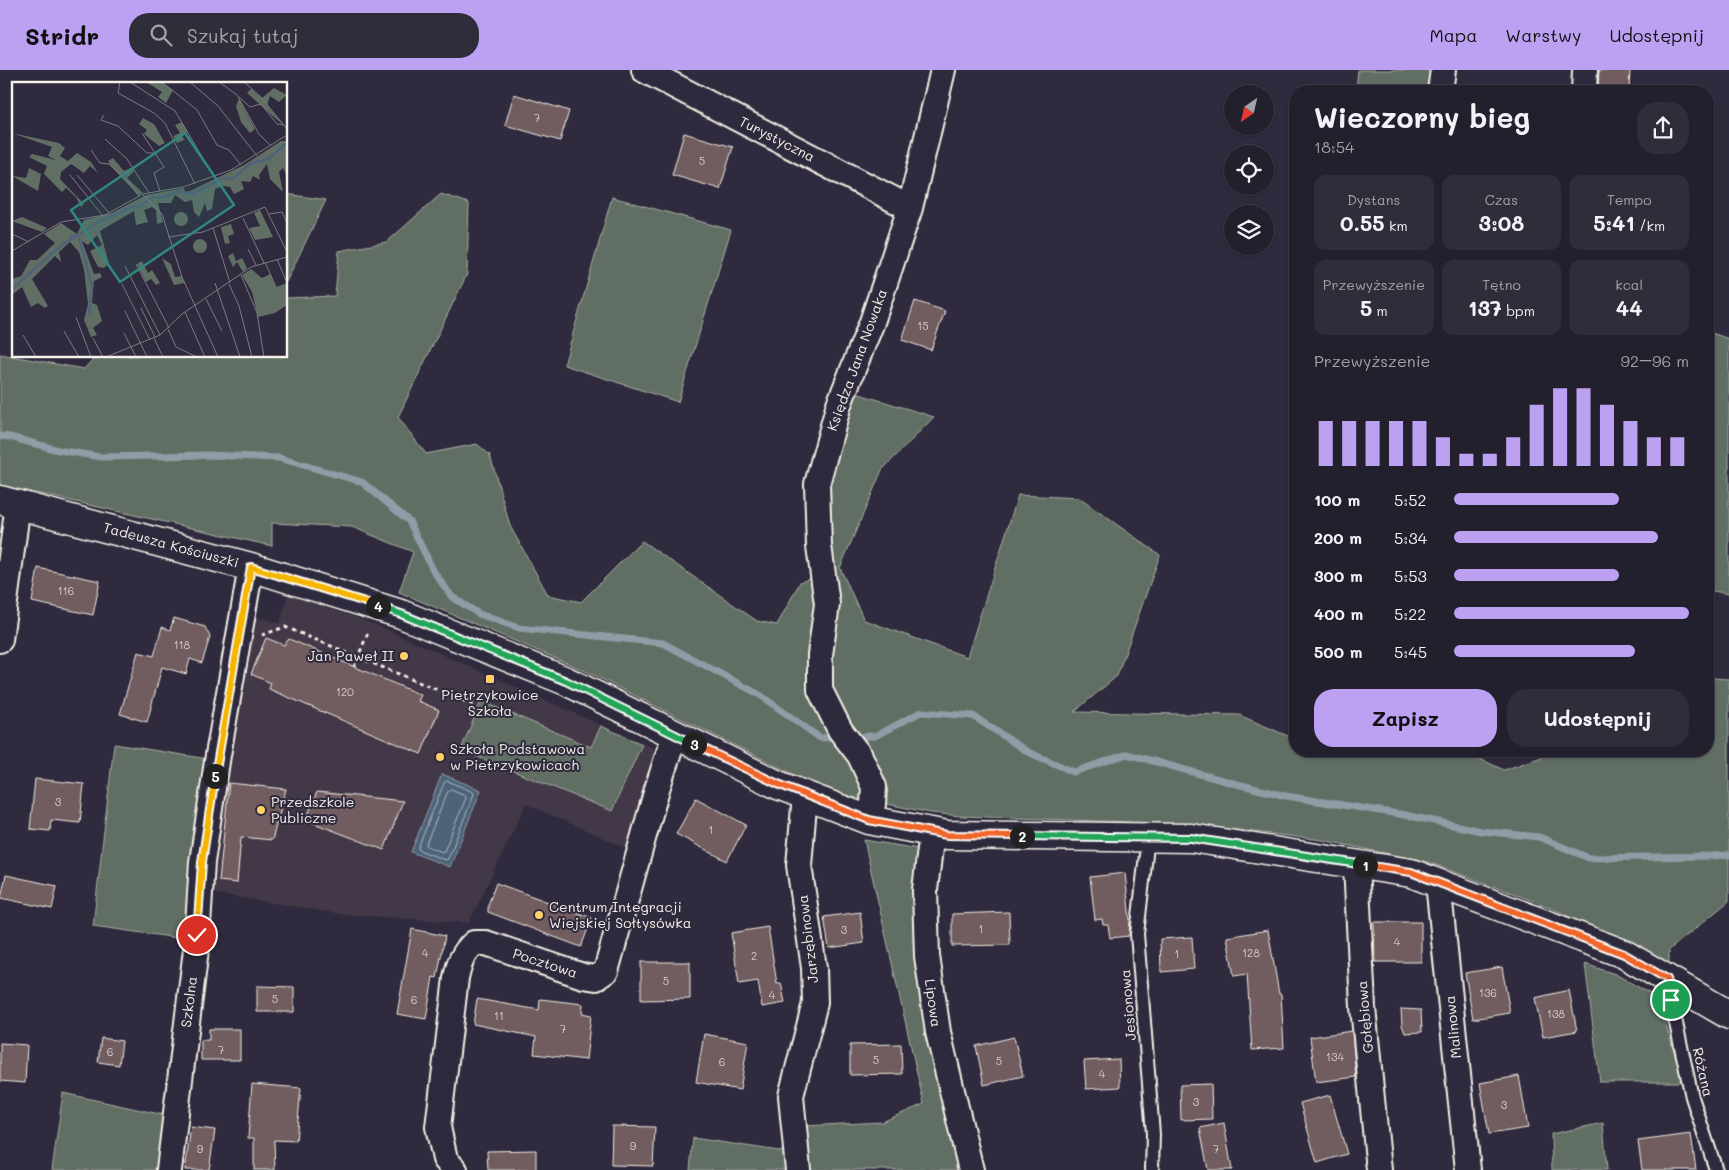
<!DOCTYPE html>
<html lang="pl">
<meta charset="utf-8">
<style>
:root{--surface:#23202e;--page:#2f2d3a;--text:#f1f3f6;--muted:#a3a3aa;--line:#403e4a;--accent:#bca0f2}
body{margin:0;font-family:Mali,sans-serif;background:var(--page);color:var(--text);height:100vh;display:flex;flex-direction:column;font-size:19px;white-space:nowrap}
*{box-sizing:border-box;margin:0}
p{font-size:16px;color:var(--muted)}
.icon{flex:none;width:28px;height:28px;fill:none;stroke:currentColor;stroke-width:2;stroke-linecap:round;stroke-linejoin:round}
.map{position:relative;flex:1;overflow:hidden}
.sheet{position:absolute;left:1289px;top:15px;width:425px;height:672px;display:flex;flex-direction:column;background:var(--surface);border-radius:20px;box-shadow:0 1px 4px #0004,0 0 0 1px var(--line)}
.sheet>*{flex:none}
.needle{width:32px;rotate:214deg}
.controls{position:absolute;left:1224px;top:15px;display:grid;gap:10px}
.controls a{display:grid;place-items:center;width:50px;height:50px;border-radius:50%;background:var(--surface);box-shadow:0 1px 4px #0004,0 0 0 1px var(--line);font-size:25px}
.pin{position:absolute;display:grid;place-items:center;width:42px;height:42px;color:#fff;margin:-21px;border:2px solid #fff;border-radius:50%;box-shadow:0 1px 5px #0007}
.km{position:absolute;width:25px;height:25px;margin:-12px;border-radius:50%;background:#222;color:#fff;font-size:14px;line-height:25px;text-align:center}
.round{display:grid;place-items:center;flex:none;width:52px;height:52px;border-radius:20px;background:var(--page)}
.summary{display:flex;align-items:center;justify-content:space-between;height:85px;padding:0 25px}
h1{font-size:28px;font-weight:800;line-height:38px}
.figures{display:grid;grid-template-columns:repeat(3,1fr);gap:8px;height:85px;padding:5px 25px}
.figures div{display:grid;align-content:center;border-radius:12px;background:var(--page);text-align:center}
.figures b{font-size:21px;font-weight:800}
.figures small{font-size:14px;font-weight:400}
.figures p{font-size:14px}
.chart{height:140px;padding:10px 25px}
.chart p{display:flex;justify-content:space-between}
.chart svg{width:100%;height:90px;margin-top:5px;stroke:var(--accent);stroke-width:6}
.button{display:flex;gap:10px;margin-top:auto;padding:10px 25px}
.button a{flex:1;height:58px;border-radius:20px;background:var(--accent);color:#111;font-size:20px;font-weight:800;line-height:58px;text-align:center}
.button a+a{background:var(--page);color:var(--text)}
ul{padding:0 25px;list-style:none;font-size:16px}
li{display:grid;grid-template-columns:80px 60px 1fr;align-items:center;height:38px}
li i{height:12px;border-radius:6px;background:var(--accent)}
header{display:flex;align-items:center;gap:30px;box-sizing:border-box;height:70px;padding:0 25px;background:var(--accent);color:#111}
header strong{font-size:24px}
nav{display:flex;gap:28px;margin-inline-start:auto;font-size:18px}
.search{width:350px;height:45px;background:var(--page);display:flex;align-items:center;gap:12px;box-sizing:border-box;padding:0 18px;border-radius:20px;color:var(--muted);font-size:19px}
.map>svg:first-child{display:block}
</style>
<header>
<strong>Stridr</strong>
<div class="search"><svg class="icon" aria-label="search" viewBox="0 0 24 24"><circle cx="10" cy="10" r="6"/><path d="M15 15l6 6"/></svg>Szukaj tutaj</div>
<nav><a>Mapa</a><a>Warstwy</a><a>Udostępnij</a></nav>
</header>
<div class="map">
<svg width="1729" height="1100" viewBox="0 0 1729 1100">
<rect width="100%" height="100%" fill="#2f2a3d"/>
<filter id="ink" filterUnits="userSpaceOnUse"><feTurbulence type="fractalNoise" baseFrequency=".02" numOctaves="2"/><feDisplacementMap in="SourceGraphic" scale="10" xChannelSelector="R" yChannelSelector="G"/><feConvolveMatrix kernelMatrix="1 2 1 2 8 2 1 2 1" color-interpolation-filters="sRGB"/></filter>
<g filter="url(#ink)">
<path fill="#433947" d="M288 525 349 545 383 558 657 680 626 778 526 734 469 853 341 844 205 822 250 545 280 553Z"/>
<path fill="#606e64" stroke="#aab0a6" d="M1358 0H1436L1433 21H1356Z
M286 124 326 130 286 212Z
M441 124 469 133 467 204 398 347 426 384 477 374 490 385 510 456 548 525 581 532 642 471 757 551 777 555 800 512 829 502 826 423 834 381 856 323 934 347 882 400 840 498 864 550 967 587 1018 425 1079 428 1160 485 1117 606 1074 642 1239 645 1295 669V681H1463L1504 700 1559 681H1708V611L1713 608 1729 609V831L1669 880V894L1606 866 1552 838 1428 792 1322 770 1186 754 960 746 931 743 848 726 805 710 583 600 399 522 413 482 352 457 272 453V476L0 415V284L84 299 96 286H286V228L335 226 339 181 387 172Z
M612 127 731 160 678 332 564 295Z
M1712 263 1729 269V524L1708 520V285Z
M481 631 591 677 601 656 642 674 612 741 461 680Z
M114 674 208 689 185 869 93 856Z
M864 770 925 780 965 1100H806L804 1056 882 1052 924 1034Z
M1585 894 1615 904 1658 928 1683 1012H1600Z
M63 1023 164 1045 156 1100H52Z
M1603 1053 1607 1100H1552L1551 1064Z
M693 1068 792 1083 794 1100H690Z"/>
<path fill="#4e637a" stroke="#909ca6" d="M442 704 481 720 450 797 411 782Z"/>
<g fill="none" stroke-linecap="round" stroke-linejoin="round">
<path stroke="#b2b8bc" stroke-width="1" d="M448 711 473 722 474 724 448 789 445 790 419 780 418 778 444 713Z
M451 719 465 725 466 728 444 781 442 782 427 776 426 774 448 721Z"/>
<path stroke="#909ca6" stroke-width="7" d="M0 366 10 367 58 380 101 387 210 385 279 388 362 412 409 451 434 502 452 527 479 544 519 558 663 573 760 625 820 668 840 667
M851 667 875 666 921 642 973 646 1028 682 1074 702 1127 684 1233 713 1286 726 1405 745 1481 761 1539 767 1589 788 1710 786 1729 785"/>
</g>
<path fill="#715c5e" stroke="#f4f1e8" d="M1599 0H1630L1629 21 1598 20Z
M514 24 569 41 560 71 505 55Z
M684 63 733 77 720 119 672 105Z
M915 231 945 241 931 280 902 270Z
M38 498 100 511 93 545 32 532Z
M174 548 205 557 210 567 202 593 190 589 186 604 162 597 147 652 120 644 138 582 154 586 162 557 170 560Z
M266 568 284 575 289 569 421 625 418 631 439 640 421 684 269 619 271 613 251 604Z
M35 709 84 714 80 753 51 750 50 761 30 759Z
M229 713 286 719 272 770 241 767 237 813 219 811Z
M317 722 403 731 384 780 306 750Z
M696 728 746 755 727 791 676 764Z
M1125 803 1130 850 1129 866 1110 868 1108 855H1103L1102 849 1095 850 1090 807Z
M6 805 57 816 52 839 1 828Z
M496 813 592 848 581 877 488 842V835Z
M860 842 864 873 829 878 824 847Z
M1009 842 1010 875 952 876V844Z
M1374 852H1421V892H1375Z
M768 857 777 914 781 913 785 933 762 937 758 911 739 914 731 863Z
M412 859 445 866 437 908 433 907 426 949 397 944Z
M1268 860 1279 924H1281L1284 978 1252 980 1247 904 1234 906 1227 867Z
M1192 867 1194 899 1161 902 1160 869Z
M641 892H690V929L641 930Z
M1502 897 1510 943 1473 949 1465 903Z
M257 916 294 917V942H257Z
M1569 920 1577 961 1543 967 1535 928Z
M477 929 539 940 540 929 583 934 582 943 591 945 586 990 534 984 536 967 473 954Z
M1401 939 1421 940 1422 962 1405 963 1402 955Z
M209 959H240V990H201V970H209Z
M1352 961 1356 1007 1316 1012 1310 967Z
M704 964 748 972 740 1020 696 1012Z
M1014 967 1023 1006 984 1015 976 976Z
M101 968 122 971 119 995 98 992Z
M0 973 27 975 25 1013 0 1011Z
M901 974 902 1004 850 1005V975Z
M1119 989 1120 1017 1086 1019 1084 991Z
M1519 1006 1528 1058 1489 1064 1480 1013Z
M252 1014 301 1018 296 1071 274 1070 275 1100H254V1068H248Z
M1211 1014 1212 1049 1181 1050 1180 1015Z
M1330 1025 1347 1084 1317 1093 1300 1033Z
M1224 1053 1232 1100H1208L1200 1058Z
M612 1056 655 1057 653 1096 611 1095Z
M191 1057 215 1060 209 1100H185Z
M1691 1064 1696 1100H1642L1638 1071Z
M536 1080V1100H488L487 1081Z"/>
<g fill="none" stroke-linecap="round" stroke-linejoin="round">
<defs>
<path id="service" d="M1148 767 1137 864 1153 1064 1152 1100
M1667 912 1692 1027 1716 1100"/>
<path id="minor" d="M644 0 910 138
M1440 21 1443 0
M1584 21 1585 0
M0 570 18 434
M869 750 873 734 874 717 860 686 840 660 820 620V585L827 534 819 476 817 414 839 334 872 252 910 138 943 0
M932 762 925 820 927 886 938 962 971 1100
M1356 794 1363 937 1379 1100
M1438 813 1468 1100
M169 1100 197 871 202 792 218 685 251 497
M455 1100 445 1089 438 1057 456 908C459 893 463 883 474 873H486L583 906 596 908 606 901 657 719 675 664
M798 1100 791 1026 815 933 814 898 799 795 805 725"/>
<path id="tertiary" d="M0 430 251 497 401 544 566 611 778 715 869 750 947 765 1191 768 1411 803 1624 884 1729 945"/>
</defs>
<use href="#service" stroke="#f4f1e8" stroke-width="16"/>
<use href="#minor" stroke="#f4f1e8" stroke-width="28"/>
<use href="#tertiary" stroke="#f4f1e8" stroke-width="31"/>
<path stroke="#f4f1e8" stroke-width="3" stroke-dasharray="4 4" stroke-linecap="butt" d="M262 565 285 557 474 635
M354 597 369 560"/>
<use href="#service" stroke="#2f2a3d" stroke-width="12"/>
<use href="#minor" stroke="#2f2a3d" stroke-width="24"/>
<use href="#tertiary" stroke="#2f2a3d" stroke-width="28"/>
</g>
</g>
<g fill="none" stroke-linecap="round" stroke-linejoin="round" filter="url(#ink)">
<defs>
<path id="split-1" d="M1365 795 1411 802 1624 884 1667 909 1671 930"/>
<path id="split-2" d="M1022 766 1191 768 1365 795"/>
<path id="split-3" d="M694 674 778 714 869 750 947 765 1022 766"/>
<path id="split-4" d="M378 536 401 544 566 611 694 674"/>
<path id="split-5" d="M215 706 251 497 378 536"/>
<path id="split-6" d="M197 865 202 792 215 706"/>
</defs>
<use href="#split-1" stroke="#fff" stroke-width="10"/>
<use href="#split-2" stroke="#fff" stroke-width="10"/>
<use href="#split-3" stroke="#fff" stroke-width="10"/>
<use href="#split-4" stroke="#fff" stroke-width="10"/>
<use href="#split-5" stroke="#fff" stroke-width="10"/>
<use href="#split-6" stroke="#fff" stroke-width="10"/>
<use href="#split-1" stroke="#f0652b" stroke-width="6"/>
<use href="#split-2" stroke="#22a559" stroke-width="6"/>
<use href="#split-3" stroke="#f0652b" stroke-width="6"/>
<use href="#split-4" stroke="#22a559" stroke-width="6"/>
<use href="#split-5" stroke="#f5b400" stroke-width="6"/>
<use href="#split-6" stroke="#f5b400" stroke-width="6"/>
</g>
<g fill="#ffd166" stroke="#2f2a3d" stroke-width="2">
<circle cx="404" cy="586" r="5"/>
<rect x="485" y="604" width="10" height="10" rx="2.5"/>
<circle cx="440" cy="687" r="5"/>
<circle cx="261" cy="740" r="5"/>
<circle cx="539" cy="845" r="5"/>
</g>
<g text-anchor="middle" stroke-width="4" stroke-linejoin="round" paint-order="stroke">
<g font-size="11" fill="#d3ccc6">
<text x="537" y="52">7</text>
<text x="702" y="95">5</text>
<text x="923" y="260">15</text>
<text x="66" y="525">116</text>
<text x="182" y="579">118</text>
<text x="345" y="626">120</text>
<text x="58" y="736">3</text>
<text x="711" y="764">1</text>
<text x="981" y="863">1</text>
<text x="844" y="864">3</text>
<text x="1397" y="876">4</text>
<text x="425" y="887">4</text>
<text x="1251" y="887">128</text>
<text x="1177" y="888">1</text>
<text x="754" y="890">2</text>
<text x="666" y="915">5</text>
<text x="1488" y="927">136</text>
<text x="772" y="929">4</text>
<text x="275" y="933">5</text>
<text x="414" y="934">6</text>
<text x="1556" y="948">138</text>
<text x="499" y="950">11</text>
<text x="563" y="963">7</text>
<text x="221" y="984">7</text>
<text x="110" y="986">6</text>
<text x="1335" y="991">134</text>
<text x="876" y="994">5</text>
<text x="999" y="995">5</text>
<text x="722" y="996">6</text>
<text x="1102" y="1008">4</text>
<text x="1196" y="1036">3</text>
<text x="1504" y="1039">3</text>
<text x="633" y="1080">9</text>
<text x="200" y="1083">9</text>
<text x="1216" y="1083">7</text>
</g>
<g font-size="14" fill="#f4f1e8" stroke="#2f2a3d">
<text transform="translate(777 69) rotate(27)" y="5">Turystyczna</text>
<text transform="translate(857 290) rotate(-70)" y="5">Księdza Jana Nowaka</text>
<text transform="translate(171 475) rotate(15)" y="5">Tadeusza Kościuszki</text>
<text transform="translate(808 869) rotate(-97)" y="5">Jarzębinowa</text>
<text transform="translate(545 893) rotate(18)" y="5">Pocztowa</text>
<text transform="translate(189 932) rotate(-83)" y="5">Szkolna</text>
<text transform="translate(933 933) rotate(82)" y="5">Lipowa</text>
<text transform="translate(1128 935) rotate(-95)" y="5">Jesionowa</text>
<text transform="translate(1365 947) rotate(-95)" y="5">Gołębiowa</text>
<text transform="translate(1453 957) rotate(-96)" y="5">Malinowa</text>
<text transform="translate(1703 1002) rotate(77)" y="5">Różana</text>
</g>
<g font-size="14" fill="#f4f1e8" stroke="#2f2a3d" text-anchor="start">
<text x="394" y="591" text-anchor="end">Jan Paweł II</text>
<text x="490" y="630" text-anchor="middle">Pietrzykowice<tspan x="490" dy="16">Szkoła</tspan></text>
<text x="450" y="684">Szkoła Podstawowa<tspan x="450" dy="16">w Pietrzykowicach</tspan></text>
<text x="271" y="737">Przedszkole<tspan x="271" dy="16">Publiczne</tspan></text>
<text x="549" y="842">Centrum Integracji<tspan x="549" dy="16">Wiejskiej Sołtysówka</tspan></text>
</g>
</g>
<g transform="translate(12 12)">
<rect width="275" height="275" fill="#2f2a3d"/>
<path d="M134 0H149L161 8 154 21 146 15 150 10ZM262 6 275 13 267 20 258 14 255 23 271 43 235 11 239 7 250 16ZM227 17 243 47 238 51 229 40 224 24ZM131 36 142 42 153 61 147 64 132 52 135 48 127 42ZM170 40 176 50 170 53 172 58 165 61 161 54 168 51 163 43ZM0 51 47 61 53 66 48 74 56 79 65 71 79 80 86 91 78 84 72 91 59 82 49 90 48 97 72 122 69 125 64 115 54 106 50 110 32 92 35 84 17 75 20 72 44 78 36 74 40 65ZM269 59H275V95L271 86 267 90 271 110 258 97 255 82 247 93 248 98 241 94 238 100 229 99 232 107 222 112 218 105 211 104 203 107 200 127 195 129 193 121 187 135 182 130 180 118 173 120 163 113 159 121H146L151 140 145 142 144 128 140 125 132 128 136 140 124 143 122 129 88 149 97 182 92 186 86 185 78 169 90 163 85 153 76 163 70 159 82 192 88 191 90 195 82 199 80 221 85 223 90 239 81 246 85 253 79 255 72 238 76 222 72 188 67 170 58 160 47 170 49 180 43 174 20 197 36 224 33 226 26 221 19 225 10 205 0 213V197L9 194 18 178H25L43 161 32 152 49 141 65 152 72 138 100 131 134 113 172 106 173 110 178 109 232 83ZM101 76 112 89 119 86 122 89 115 96 131 111 126 113 99 84 96 79ZM17 86 29 92 26 109 0 94 14 96ZM248 128 261 155 243 158 237 146 248 144 242 131ZM162 137a7 7 0 1 1 14 0a7 7 0 1 1-14 0ZM10 135 35 146 30 150 0 139ZM219 142 222 152 216 154 218 161 213 162 209 145ZM181 164a7 7 0 1 1 14 0a7 7 0 1 1-14 0ZM221 171 224 179 230 176 235 186 231 190 225 180 221 185 216 174ZM150 176 159 182 163 195 169 194 173 201 162 203ZM130 179 136 191 140 188 148 201 144 203 139 197 134 200 125 182ZM239 187 250 196 258 192 264 205 275 201V223L263 231 246 235 240 210 230 193Z" fill="#606e64"/>
<path fill="none" stroke="#4e637a" stroke-width="2.5" d="M57 155 67 153 82 142 120 125 129 124 138 116 153 115 166 109 180 112 212 96 221 97 238 82 256 77 275 61M67 155 80 204 77 232M0 207 51 162 63 155"/>
<path fill="none" stroke="#7e7a81" stroke-width="1" d="M108 0 106 11 142 31 153 41 183 102M118 0 163 29 202 95M150 0 185 28 205 63 217 68 229 83M178 0 206 24 245 74M207 0 225 13 247 52 259 64M232 0 249 15 275 47M227 15 238 25 249 22 265 42 272 43M92 33 89 38 106 44 135 71H142M130 51 152 85 142 91 148 109M93 57 115 77 137 111M79 68 88 81 97 82 117 101 127 114M58 93 91 134M65 93 97 131M131 113 150 132 170 195 206 275M257 132 270 130 275 141M231 136 252 181M201 146 218 201M0 152 17 160M156 155 191 150 253 125 275 170M236 167 244 183M0 169 49 140 93 133 131 112 171 105 219 88 275 53M265 177 275 201M253 180 264 205M124 182 157 246M113 184 148 253M229 193 245 231 252 275M203 201 228 275M110 202 138 258M217 202 227 224 240 275M194 217 210 249M129 226 143 255M113 229 135 275M173 230 193 275M64 235 79 275M156 247 164 265 185 275M52 249 67 275M112 251 124 275M11 253 24 275M81 256 91 275M142 256 151 275M94 275 148 253 170 232 239 185 275 175"/>
<path fill="#318880" fill-opacity="0.15" stroke="#318880" stroke-width="2.5" d="M173 51 222 123 108 200 59 128Z"/>
<rect width="275" height="275" fill="none" stroke="#f4f1e8" stroke-width="2.5"/>
</g>
</svg>
<div class="controls">
<a><svg class="needle" viewBox="-14 -14 28 28"><path d="M0-13l5 13h-10z" fill="#e53935"/><path d="M0 13l5-13h-10z" fill="#a3a3aa"/></svg></a>
<a><svg class="icon" aria-label="locate" viewBox="0 0 24 24"><circle cx="12" cy="12" r="6"/><path d="M12 2v4M12 18v4M2 12h4M18 12h4"/></svg></a>
<a><svg class="icon" aria-label="layers" viewBox="0 0 24 24"><path d="M12 4l9 5-9 5-9-5zM3 14l9 5 9-5"/></svg></a>
</div>
<div class="pin" style="left:1671px;top:930px;background:#1e9e55"><svg class="icon" aria-label="arrive" viewBox="0 0 24 24"><path d="M6 21V4h12l-3 4 3 4H6"/></svg></div>
<div class="pin" style="left:197px;top:865px;background:#d93025"><svg class="icon" aria-label="check" viewBox="0 0 24 24"><path d="M5 12l5 5 9-10"/></svg></div>
<b class="km" style="left:1365px;top:795px">1</b>
<b class="km" style="left:1022px;top:766px">2</b>
<b class="km" style="left:694px;top:674px">3</b>
<b class="km" style="left:378px;top:536px">4</b>
<b class="km" style="left:215px;top:706px">5</b>
<section class="sheet">
<div class="summary"><div><h1>Wieczorny bieg</h1><p>18:54</p></div><a class="round"><svg class="icon" aria-label="share" viewBox="0 0 24 24"><path d="M12 15V3M7 8l5-5 5 5M5 13v7h14v-7"/></svg></a></div>
<div class="figures">
<div><p>Dystans</p><b>0.55<small> km</small></b></div>
<div><p>Czas</p><b>3:08</b></div>
<div><p>Tempo</p><b>5:41<small> /km</small></b></div>
</div>
<div class="figures">
<div><p>Przewyższenie</p><b>5<small> m</small></b></div>
<div><p>Tętno</p><b>137<small> bpm</small></b></div>
<div><p>kcal</p><b>44</b></div>
</div>
<div class="chart"><p><span>Przewyższenie</span>92–96 m</p>
<svg viewBox="0 0 160 44" preserveAspectRatio="none"><path d="M5 44V22M15 44V22M25 44V22M35 44V22M45 44V22M55 44V30M65 44V38M75 44V38M85 44V30M95 44V14M105 44V6M115 44V6M125 44V14M135 44V22M145 44V30M155 44V30"/></svg>
</div>
<ul>
<li><b>100 m</b>5:52<i style="width:70%"></i></li>
<li><b>200 m</b>5:34<i style="width:87%"></i></li>
<li><b>300 m</b>5:53<i style="width:70%"></i></li>
<li><b>400 m</b>5:22<i style="width:100%"></i></li>
<li><b>500 m</b>5:45<i style="width:77%"></i></li>
</ul>
<div class="button"><a>Zapisz</a><a>Udostępnij</a></div>
</section>
</div>
